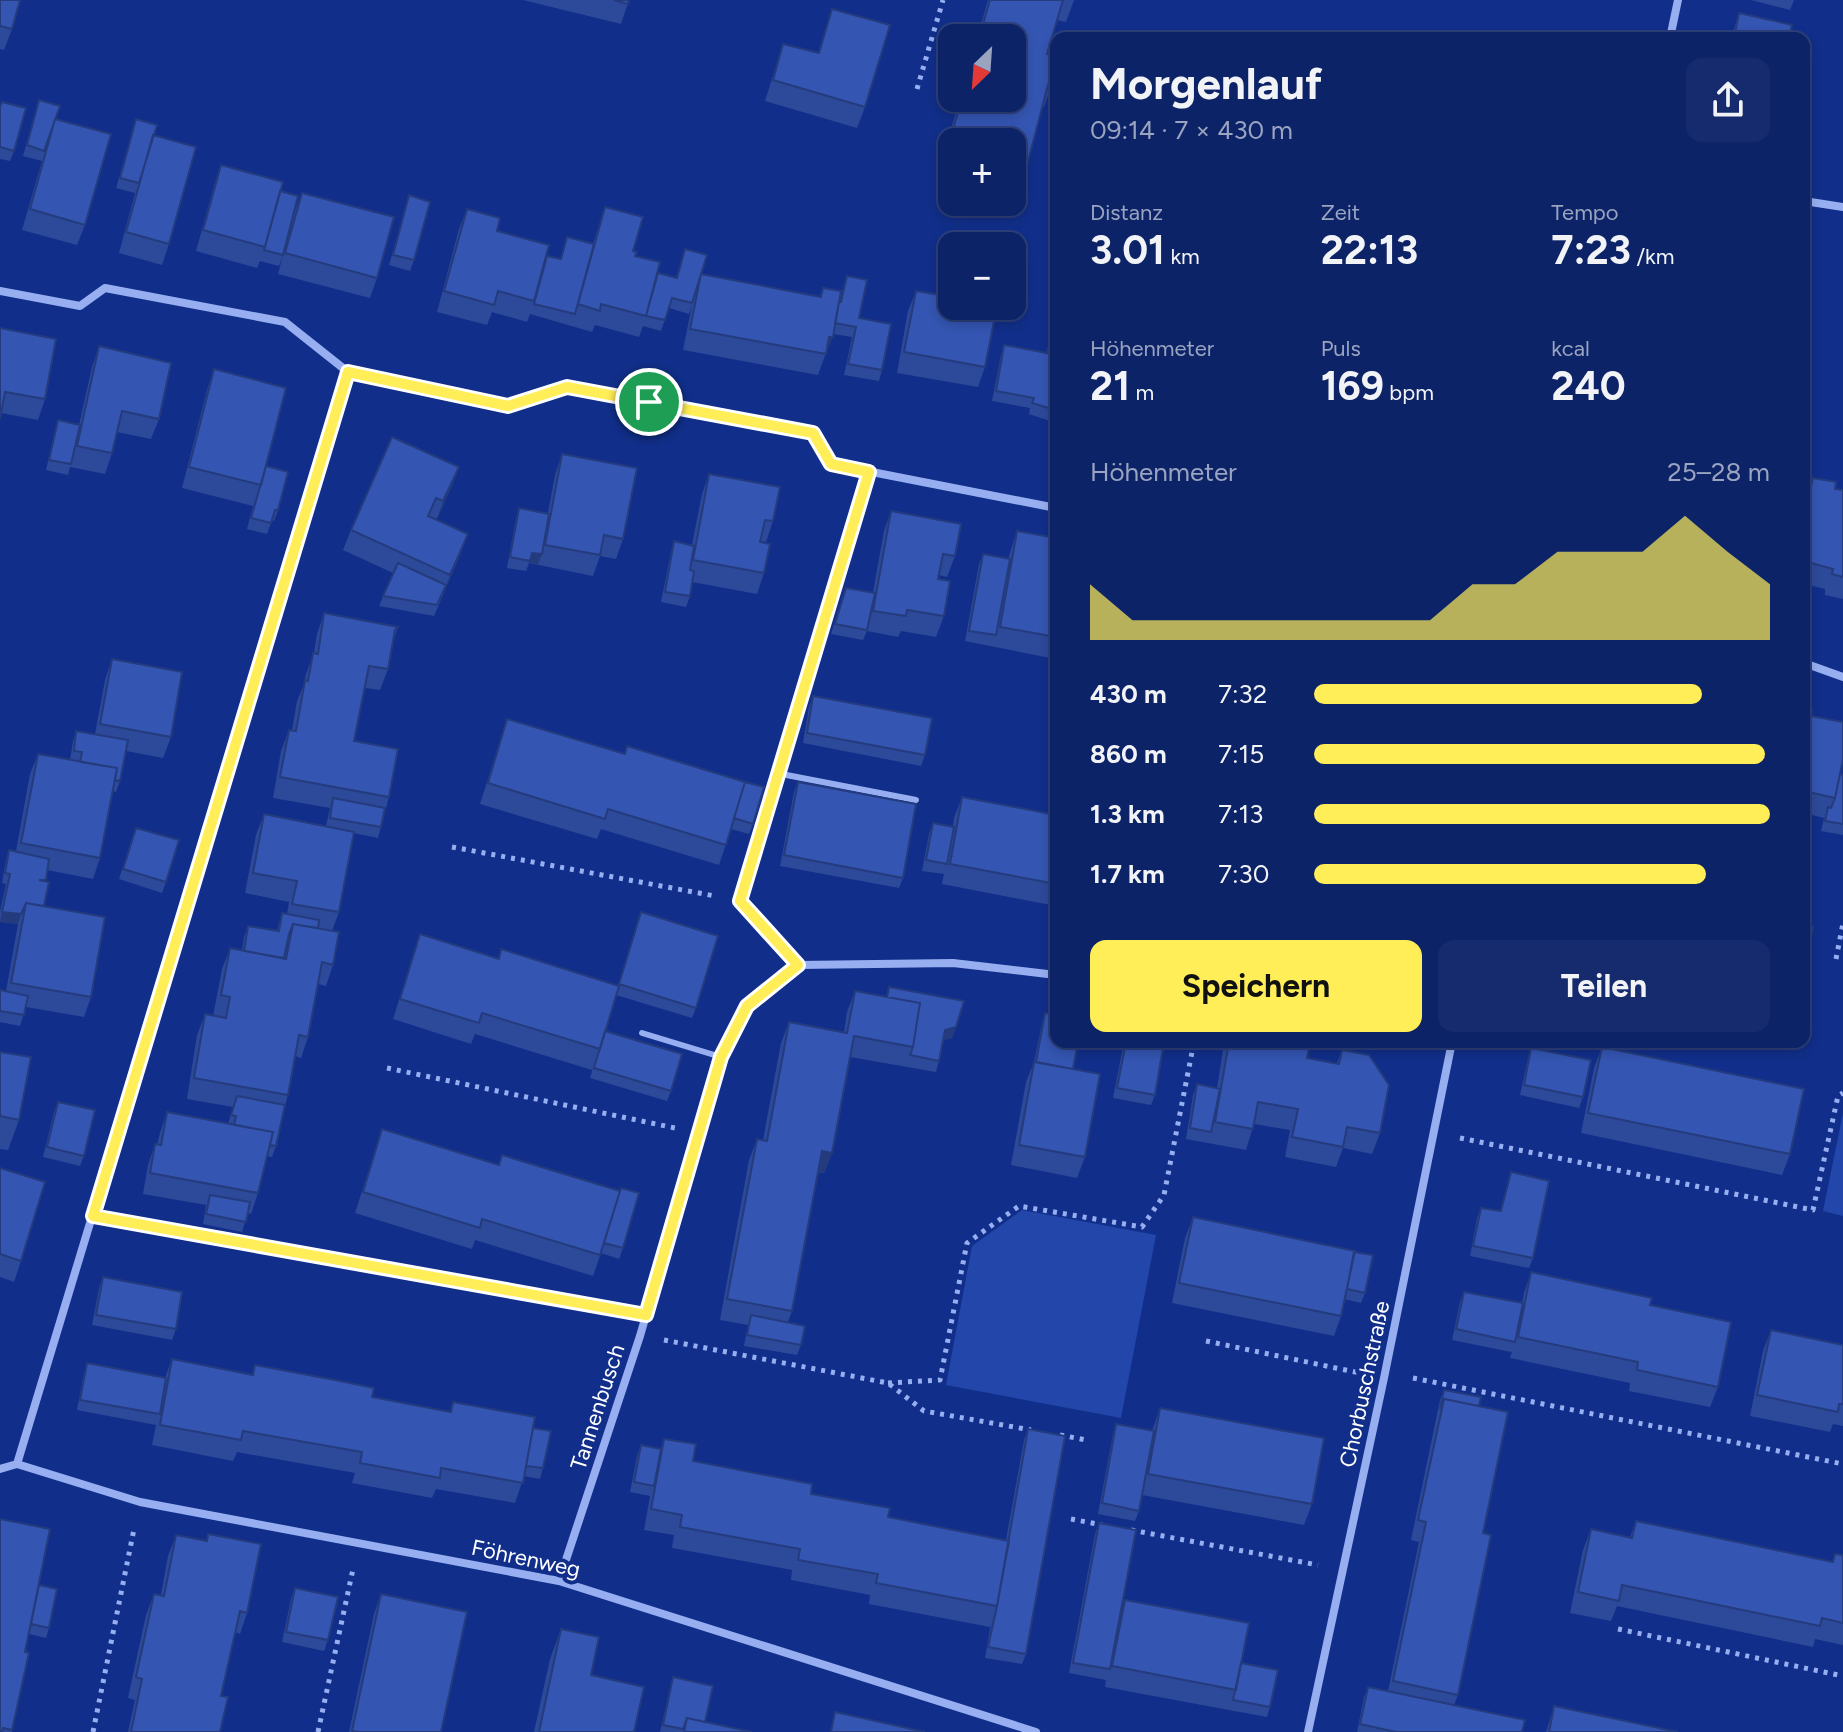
<!DOCTYPE html>
<html lang="de">
<meta charset="utf-8">
<style>
:root{--surface:#0d2368;--page:#162b6e;--text:#f1f3f6;--muted:#9aa4c0;--line:#2d407c;--accent:#ffee57}
body{margin:0;font-family:Figtree,sans-serif;background:var(--page);color:var(--text);height:100vh;display:flex;flex-direction:column;font-size:30px;white-space:nowrap}
*{box-sizing:border-box;margin:0}
p{font-size:26px;color:var(--muted)}
.icon{flex:none;width:44px;height:44px;fill:none;stroke:currentColor;stroke-width:2;stroke-linecap:round;stroke-linejoin:round}
.map{position:relative;flex:1;overflow:hidden}
.panel{position:absolute;left:1050px;top:32px;width:760px;height:1016px;display:flex;flex-direction:column;background:var(--surface);border-radius:16px;box-shadow:0 4px 12px #0003,0 0 0 2px var(--line)}
.panel>*{flex:none}
.needle{width:52px;rotate:205deg}
.buttons{position:absolute;left:938px;top:24px;display:grid;gap:16px}
.buttons a{display:grid;place-items:center;width:88px;height:88px;border-radius:16px;background:var(--surface);box-shadow:0 4px 12px #0003,0 0 0 2px var(--line);font-size:40px}
.pin{position:absolute;display:grid;place-items:center;width:68px;height:68px;color:#fff;margin:-34px;border:4px solid #fff;border-radius:50%;box-shadow:0 2px 8px #0007}
.round{display:grid;place-items:center;flex:none;width:84px;height:84px;border-radius:16px;background:var(--page)}
.overview{display:flex;align-items:center;justify-content:space-between;height:136px;padding:0 40px}
h1{font-size:44px;font-weight:700;line-height:60px}
.stats{display:grid;grid-template-columns:repeat(3,1fr);gap:12px;height:136px;padding:8px 40px}
.stats div{display:grid;align-content:center}
.stats b{font-size:40px;font-weight:700}
.stats small{font-size:22px;font-weight:400}
.stats p{font-size:22px}
.chart{height:224px;padding:16px 40px}
.chart p{display:flex;justify-content:space-between}
.chart svg{width:100%;height:144px;margin-top:8px;fill:var(--accent);opacity:.7}
.button{display:flex;gap:16px;margin-top:auto;padding:16px 40px}
.button a{flex:1;height:92px;border-radius:16px;background:var(--accent);color:#111;font-size:32px;font-weight:700;line-height:92px;text-align:center}
.button a+a{background:var(--page);color:var(--text)}
ul{padding:0 40px;list-style:none;font-size:26px}
li{display:grid;grid-template-columns:128px 96px 1fr;align-items:center;height:60px}
li i{height:20px;border-radius:10px;background:var(--accent)}
.map>svg:first-child{display:block}
</style>
<div class="map">
<svg width="1843" height="1732" viewBox="0 0 1843 1732">
<rect width="100%" height="100%" fill="#112f8a"/>
<path fill="#2246aa" d="M1843 1113V1216L1823 1211Z
M1022 1210 1156 1235 1121 1418 946 1385 972 1246Z"/>
<g fill="none" stroke-linecap="round" stroke-linejoin="round">
<path stroke="#97aff1" stroke-width="5" stroke-dasharray="4 6" stroke-linecap="butt" d="M917 89 943 0
M784 749 862 495
M452 847 715 896
M1836 959 1843 923
M387 1068 675 1128
M1460 1138 1813 1210 1838 1096 1843 1093
M119 1221 621 1311
M664 1340 888 1383 924 1411 1031 1430
M1206 1341 1360 1373
M1413 1378 1843 1464
M888 1383 940 1380 967 1243 1019 1206 1142 1227 1164 1195 1194 1042
M1060 1435 1086 1440
M1071 1519 1102 1525
M1131 1530 1318 1565
M1618 1629 1843 1676
M93 1732 134 1529
M318 1732 353 1569"/>
<path stroke="#97aff1" stroke-width="6" d="M798 965 740 901 776 773 916 800
M642 1033 721 1057"/>
<path stroke="#97aff1" stroke-width="8" d="M1670 38 1678 0
M1804 201 1843 207
M0 291 80 306 105 288 285 322 348 372 508 406 567 387 813 433 831 464 1056 508
M1804 663 1843 677
M17 1464 348 372
M0 1469 17 1464 140 1502 559 1581 1036 1732
M559 1581 640 1336 721 1057 747 1006 798 965 953 963 1056 975
M1308 1732 1384 1378 1452 1042"/>
</g>
<path fill="#2d4999" d="M0 0 12 29 4 50 0 49Z
M523 0H629L621 24Z
M988 0H1074L1066 22 1057 20 1047 54 1051 87 1044 107H1042L1026 169 1018 190 1012 188V142H952V171L940 167 960 98H1012V38H977Z
M1751 0H1794L1790 10Z
M832 9 865 107 857 128 765 101 783 44 818 53Z
M1739 13 1789 38H1731Z
M39 100 56 119 85 225 77 245 22 230 42 161 23 156Z
M0 106 14 151 10 161 0 159Z
M136 119 154 135 169 244 162 265 119 253 135 193 116 188Z
M221 165 283 255 279 266 260 261 257 268 196 251 214 186Z
M302 193 377 278 370 298 278 274 294 213Z
M409 195 414 260 410 271 389 265Z
M605 207 635 256 658 273 676 278 685 249 701 275 820 296 823 288 839 302 847 276 859 318 882 370 879 381 844 375 852 337 833 334 818 375 683 350 692 305 689 314 669 308 661 331 643 326 639 337 595 325 592 332 530 314 527 322 492 312 487 325 437 312 459 229 467 209 497 231 547 256 560 259 567 237 593 244Z
M942 286 985 367 978 387 897 373 908 311 916 291 939 294Z
M0 328 45 399 38 420 1 413Z
M1053 330 1056 331V423L1029 414 1030 408 992 401 1001 355 1004 345 1046 352Z
M99 346 159 419 151 439 117 432 112 453 105 474 70 467 68 475 46 470 55 431 58 420 79 425 92 367Z
M214 369 266 466 278 510 274 521 272 520 267 534 247 529 253 506 182 488 207 390Z
M562 454 623 539 616 559 600 556 593 576 529 563 526 571 507 568 516 518 519 508 548 513 555 475Z
M459 467 451 488 436 520 468 534 460 555 434 616 379 606 393 573 343 550 351 530Z
M709 474 773 521 766 542 761 541 764 573 757 594 692 582 690 596 686 607 661 602 671 552 674 541 692 545 702 494Z
M1813 478 1835 489 1843 490V599L1825 595V589L1804 584V506Z
M891 511 955 556 947 577 939 575 938 579 944 616 936 637 901 631 898 637 867 631 863 640 831 634 842 598 873 592 884 531Z
M1017 531 1056 538V642L1050 658 965 641 979 564 983 554 1008 559Z
M324 613 398 627 392 645 388 669 380 690 365 688 354 741 389 797 378 838 353 833 339 912 332 931 333 965 326 986 318 984 308 1037 301 1058 295 1056 288 1095 285 1105 276 1146 272 1157 267 1156 258 1193 251 1214 248 1213 242 1232 203 1224 206 1205 143 1194 148 1165 155 1144 157 1145 160 1133 167 1112 228 1124 233 1107 187 1099 197 1035 205 1014 213 1016 222 969 230 948 242 950 244 937 248 926 277 931 282 913 287 914 289 902 245 893 256 835 264 814 326 826 330 808 273 798 281 751 289 730H292L297 701 304 684 306 674 314 653 317 634Z
M112 659 171 737 163 758 126 751 120 781 116 792 113 791 100 858 93 879 47 870 45 881 44 906 91 997 84 1017 26 1007 20 1026 0 1022V990L6 991 18 924 0 922V911L6 884 2 883 6 860 9 850 16 851 30 774 38 754 70 760 73 741 76 731 95 734 105 680Z
M813 696 925 755 921 766 803 743 809 707Z
M1804 709 1811 716 1840 774 1843 775V835L1821 831 1824 818 1804 813Z
M507 719 753 824 749 834 731 829 719 865 601 829 597 839 480 804Z
M798 782 903 878 899 888 780 866 794 792Z
M962 797 1056 815V906L942 884 944 873V874L922 871 929 834 933 823 953 826 954 818Z
M132 838 166 882 162 893 119 879Z
M637 923 696 1008 692 1018 616 995 605 1031 671 1091 667 1101 590 1078 593 1067 592 1070 475 1034 471 1044 393 1019 420 934 498 958 618 986Z
M889 987 956 1027 952 1038 943 1040 939 1061 936 1072 850 1057 832 1153 824 1173H818L792 1311 788 1322 801 1345 797 1355 744 1346 748 1325 720 1320 749 1160 757 1139 763 1140 781 1043 789 1022 844 1032 847 1012 855 991 886 997Z
M1045 1013 1073 1069 1085 1157 1077 1178 1011 1165 1026 1082 1034 1062 1042 1023Z
M1124 1042H1164L1155 1095 1151 1105 1113 1098Z
M1226 1042H1299L1307 1058 1337 1063 1342 1050 1380 1133 1372 1154 1343 1148 1336 1167 1285 1157 1290 1130 1254 1124 1246 1150 1186 1139 1193 1095 1197 1084 1217 1088 1223 1050Z
M1602 1047 1790 1154 1782 1175 1581 1133 1594 1068Z
M1531 1048 1583 1097 1579 1108 1520 1095 1528 1058Z
M0 1052 19 1120 8 1150 0 1149Z
M58 1102 84 1156 80 1166 43 1157 54 1112Z
M382 1129 623 1248 619 1259 601 1253 593 1276 475 1240 472 1249 355 1213Z
M0 1168 21 1261 14 1282 0 1277Z
M1511 1172 1533 1258 1529 1268 1470 1256 1477 1218 1481 1208 1500 1211Z
M1193 1217 1365 1293 1361 1303 1344 1299 1341 1316 1334 1336 1172 1303 1185 1238Z
M1531 1272 1650 1305 1718 1387 1710 1407 1629 1391 1630 1383 1510 1358 1512 1351 1511 1352 1452 1340 1460 1302 1464 1292 1522 1303 1524 1293Z
M103 1277 176 1329 172 1340 92 1325 99 1288Z
M1771 1330 1843 1345V1426L1833 1424 1830 1432 1750 1416 1763 1351Z
M172 1359 252 1375 255 1365 372 1397 450 1412 453 1402 533 1428 543 1468 540 1479 524 1476 515 1503 436 1489 432 1498 352 1483 355 1473 237 1452 233 1461 152 1445 156 1425 77 1410 84 1373 87 1363 165 1378Z
M1444 1390 1479 1406 1483 1533 1458 1695 1454 1705 1522 1732H1357L1364 1697 1368 1687 1388 1691 1419 1542 1411 1540 1440 1400Z
M1160 1408 1312 1504 1304 1525 1142 1495 1139 1511 1135 1521 1098 1514 1113 1434 1116 1424 1152 1431Z
M1028 1429 1026 1654 1022 1664 985 1658 991 1623 990 1627 869 1604 870 1595 791 1580 792 1570 672 1548 674 1535 644 1530 650 1496 630 1492 637 1456 641 1445 661 1449 664 1439 693 1461 811 1494 888 1517 1006 1540 1024 1440Z
M1636 1521 1832 1562 1835 1554 1843 1555V1645L1815 1639 1813 1647 1617 1606 1611 1621 1570 1613 1583 1550 1591 1529 1630 1537Z
M1099 1523 1121 1612 1125 1600 1241 1663 1270 1707 1267 1717 1229 1710 1230 1708 1229 1710 1105 1687 1106 1680 1069 1673 1095 1534Z
M208 1534 247 1613 240 1634 235 1632 221 1696 220 1732H128L135 1700 128 1698 146 1615 154 1594 161 1595 168 1556 176 1535 206 1541Z
M39 1585 49 1628 46 1638 29 1634 25 1652 29 1653 12 1732H0Z
M295 1588 328 1640 324 1651 282 1642 291 1599Z
M381 1594 441 1732H349L374 1614Z
M561 1629 591 1675 634 1732H534L550 1659Z
M673 1677 705 1722 752 1732H660L670 1688Z
M1554 1706 1678 1732H1546Z"/>
<path fill="#243c7d" d="M829 337H833L824 358 826 354Z
M459 467 451 488 436 522 443 501Z
M468 534 460 555 443 595 450 575Z
M532 553 542 554 538 564 529 563Z
M2 912 21 914 18 924 0 922Z
M956 1027 952 1038 941 1041 945 1030Z
M822 1151 832 1153 824 1173 814 1172Z"/>
<path fill="#3455b2" stroke="#243c7d" stroke-width="2" d="M0 0H20L12 29 0 26Z
M614 0H629L628 4Z
M990 0H1063L1047 54 1056 56V71L1051 87 1048 85 1026 169 1012 165V142H952V148L948 147 962 98H1012V38H979Z
M832 9 890 25 865 107 773 80 783 44 819 53Z
M1739 13 1792 25 1789 38H1734Z
M1804 77 1810 78 1804 107Z
M39 100 60 106 44 151 27 145Z
M2 102 26 108 14 151 0 147V107Z
M55 119 111 134 85 225 30 209Z
M136 119 157 125 139 183 120 178Z
M153 135 196 147 169 244 126 232Z
M221 165 283 182 265 247 203 230Z
M280 191 298 196 283 255 264 250Z
M302 193 394 217 377 278 285 253Z
M409 195 430 202 414 260 393 255Z
M605 207 643 217 633 251 637 252 635 256 660 262 646 316 601 304 600 311 578 304Z
M467 209 500 218 497 231 549 245 534 301 498 291 494 305 444 291Z
M567 237 594 244 575 314 534 304 547 256 561 259Z
M685 249 707 255 692 303 672 298 665 320 646 316 658 273 677 278Z
M701 274 821 297 823 288 841 291 833 337H829L826 354 690 329Z
M847 276 867 280 859 318 891 324 882 370 848 364 856 327 835 323 839 302H841Z
M942 286 952 287V306H997L985 367 904 352 916 291 941 295Z
M0 328 56 339 45 399 5 392 0 419Z
M1053 330 1056 331V393L1052 409 1032 403 1034 398 996 391 1004 345 1047 353Z
M99 346 171 363 159 419 122 411 112 453 77 446Z
M214 369 286 388 261 485 189 467Z
M58 420 80 425 71 464 49 460Z
M392 437 459 467 443 501 436 498 428 516 468 534 450 575 351 530Z
M562 454 637 468 623 539 604 535 600 555 545 545Z
M266 466 288 472 278 510H275L271 523 251 518Z
M709 474 780 487 773 521 765 520 760 542 770 544 764 573 693 560Z
M1813 478 1836 482 1835 489 1843 490V577L1832 574 1833 569 1804 561V515Z
M519 508 549 514 542 554 532 553 530 561 510 557Z
M891 511 961 524 955 556 943 554 938 579 950 581 944 616 907 610 906 616 873 611Z
M1017 531 1056 538V637L1000 627Z
M674 541 694 546 690 570 694 571 690 596 665 592Z
M983 554 1010 559 996 635 969 631Z
M398 563 446 585 437 605 383 596Z
M846 588 875 593 867 630 835 624Z
M324 613 398 627 395 630 388 669 369 666 354 741 398 749 389 797 280 777 289 730 296 731 305 680 308 681 313 653 318 654Z
M112 659 182 672 171 737 100 724Z
M813 696 932 718 925 755 807 733Z
M1804 709 1812 711 1811 716 1843 722V759L1835 798 1804 791Z
M507 719 625 754 627 746 745 782 726 845 608 809 605 819 488 783Z
M76 731 128 740 120 781 115 780 117 768 80 762 82 752 74 751Z
M38 754 117 768 100 858 21 843Z
M1840 774 1843 775V824L1825 821 1828 807 1831 808 1835 798Z
M745 782 764 787 753 824 734 818Z
M798 782 916 804 903 878 784 855Z
M962 797 1056 815V884L950 864Z
M333 798 385 808 381 827 330 818Z
M264 814 354 832 339 912 292 904 297 881 253 873Z
M933 823 954 827 947 864 926 860Z
M136 828 179 840 166 882 123 869Z
M9 850 49 859 46 880H39L49 882 44 906 26 903 21 914 2 912 10 874 5 873Z
M26 903 105 917 91 997 11 983Z
M641 912 718 936 696 1008 619 984Z
M282 913 319 920 318 928 293 924 289 934 284 958 244 951 248 926 279 931Z
M293 924 339 932 333 965 322 962 308 1037 299 1035 288 1095 194 1078 205 1014 226 1018 230 997 221 995 230 948 286 959Z
M1804 925 1813 927 1804 971Z
M420 934 499 959 501 949 619 986 600 1049 482 1013 479 1023 400 999Z
M889 987 964 1001 956 1027 945 1030 939 1061 910 1055 913 1047 920 1003 887 997Z
M0 990 28 996 24 1015 0 1011Z
M855 991 920 1003 913 1047 854 1036 832 1153 822 1151 792 1311 727 1299 757 1139 767 1141 789 1022 847 1033Z
M1045 1013 1056 1015V1042H1078L1073 1069 1036 1062Z
M605 1031 682 1054 671 1091 594 1068Z
M1126 1042H1164L1155 1095 1117 1088Z
M1229 1042H1299L1310 1044 1307 1058 1339 1064 1342 1050 1369 1055 1389 1085 1380 1133 1347 1127 1343 1147 1292 1137 1298 1109 1258 1102 1253 1129 1215 1122Z
M1602 1047 1804 1089 1790 1154 1588 1113Z
M1531 1048 1591 1060 1583 1097 1524 1085Z
M0 1052 31 1057 19 1120 0 1116Z
M1034 1062 1100 1074 1085 1157 1019 1145Z
M1197 1084 1220 1089 1211 1132 1190 1128Z
M237 1096 285 1105 276 1146 270 1145 273 1132 234 1125 236 1116 231 1115Z
M58 1102 95 1110 84 1156 47 1147Z
M167 1112 273 1132 258 1193 150 1173 155 1144 161 1145Z
M382 1129 499 1165 502 1155 620 1191 600 1255 482 1219 480 1228 363 1192Z
M0 1168 45 1182 21 1261 0 1254Z
M1511 1172 1549 1181 1533 1258 1473 1246 1481 1208 1501 1211Z
M621 1188 639 1193 623 1248 604 1243Z
M210 1195 250 1202 246 1222 206 1214Z
M1193 1217 1355 1251 1341 1316 1179 1283Z
M1354 1252 1373 1255 1365 1293 1347 1289Z
M1531 1272 1652 1298 1650 1305 1731 1322 1718 1387 1637 1370 1638 1362 1518 1337Z
M103 1277 182 1292 176 1329 96 1315Z
M1464 1292 1523 1303 1515 1342 1456 1329Z
M751 1315 805 1326 801 1345 747 1335Z
M1771 1330 1843 1345V1404H1839L1838 1412 1757 1395Z
M172 1359 253 1375 255 1365 335 1380 374 1388 372 1397 451 1412 453 1402 535 1417 523 1483 441 1468 440 1478 360 1463 362 1452 243 1431 241 1440 160 1425Z
M87 1363 166 1378 160 1414 80 1400Z
M1444 1390 1481 1397 1479 1406 1444 1399 1440 1409Z
M1444 1399 1508 1412 1483 1533 1491 1535 1458 1695 1393 1681 1426 1522 1418 1520Z
M1160 1408 1324 1438 1312 1504 1148 1474Z
M1116 1424 1154 1431 1139 1511 1102 1503Z
M533 1428 551 1431 543 1468 526 1466Z
M1028 1429 1065 1436 1026 1654 988 1647 997 1606Z
M664 1439 696 1444 693 1461 812 1484 811 1494 890 1508 888 1517 1009 1541 997 1606 876 1583 878 1574 798 1560 800 1549 680 1527 682 1515 651 1509Z
M641 1445 661 1449 654 1486 634 1482Z
M0 1519 50 1529 25 1652 29 1653 12 1730 3 1728 2 1732H0Z
M1636 1521 1833 1562 1835 1554 1843 1555V1623L1822 1618 1820 1626 1622 1585 1619 1601 1578 1592 1591 1529 1632 1538Z
M1099 1523 1136 1530 1110 1669 1073 1663Z
M208 1534 261 1544 247 1613 240 1611 221 1696 228 1697 220 1732H131L142 1679 136 1677 154 1594 164 1596 176 1535 207 1541Z
M39 1585 57 1589 49 1628 31 1624Z
M295 1588 338 1597 328 1640 286 1632Z
M381 1594 467 1612 441 1732H360L352 1731Z
M1125 1600 1249 1623 1236 1690 1112 1666Z
M561 1629 599 1637 591 1675 644 1687 634 1732H539Z
M1241 1663 1278 1670 1270 1707 1233 1700Z
M673 1677 713 1686 705 1722 687 1718 683 1729 663 1725Z
M1368 1687 1525 1720 1522 1732H1396L1360 1724Z
M1554 1706 1678 1732H1549Z
M835 1712 925 1732H831Z
M687 1718 752 1732H684Z"/>
<g fill="none" stroke-linecap="round" stroke-linejoin="round">
<defs>
<path id="route" d="M348 372 508 406 567 387 813 433 831 464 869 472 740 901 798 965 747 1006 721 1057 646 1315 93 1216Z"/>
</defs>
<use href="#route" stroke="#fff" stroke-width="16"/>
<use href="#route" stroke="#ffee57" stroke-width="10"/>
</g>
<g text-anchor="middle" stroke-width="8" stroke-linejoin="round" paint-order="stroke">
<g font-size="22" fill="#fff" stroke="#112f8a">
<text transform="translate(1364 1384) rotate(-78)" y="8">Chorbuschstraße</text>
<text transform="translate(597 1407) rotate(-72)" y="8">Tannenbusch</text>
<text transform="translate(526 1558) rotate(12)" y="8">Föhrenweg</text>
</g>
</g>
</svg>
<div class="buttons">
<a><svg class="needle" viewBox="-14 -14 28 28"><path d="M0-13l5 13h-10z" fill="#e53935"/><path d="M0 13l5-13h-10z" fill="#9aa4c0"/></svg></a>
<a>+</a>
<a>−</a>
</div>
<div class="pin" style="left:649px;top:402px;background:#1e9e55"><svg class="icon" aria-label="arrive" viewBox="0 0 24 24"><path d="M6 21V4h12l-3 4 3 4H6"/></svg></div>
<section class="panel">
<div class="overview"><div><h1>Morgenlauf</h1><p>09:14 · 7 × 430 m</p></div><a class="round"><svg class="icon" aria-label="share" viewBox="0 0 24 24"><path d="M12 15V3M7 8l5-5 5 5M5 13v7h14v-7"/></svg></a></div>
<div class="stats">
<div><p>Distanz</p><b>3.01<small> km</small></b></div>
<div><p>Zeit</p><b>22:13</b></div>
<div><p>Tempo</p><b>7:23<small> /km</small></b></div>
</div>
<div class="stats">
<div><p>Höhenmeter</p><b>21<small> m</small></b></div>
<div><p>Puls</p><b>169<small> bpm</small></b></div>
<div><p>kcal</p><b>240</b></div>
</div>
<div class="chart"><p><span>Höhenmeter</span>25–28 m</p>
<svg viewBox="0 0 160 44" preserveAspectRatio="none"><path d="M0 44V27L10 38L20 38L30 38L40 38L50 38L60 38L70 38L80 38L90 27L100 27L110 17L120 17L130 17L140 6L150 17L160 27V44z"/></svg>
</div>
<ul>
<li><b>430 m</b>7:32<i style="width:85%"></i></li>
<li><b>860 m</b>7:15<i style="width:99%"></i></li>
<li><b>1.3 km</b>7:13<i style="width:100%"></i></li>
<li><b>1.7 km</b>7:30<i style="width:86%"></i></li>
</ul>
<div class="button"><a>Speichern</a><a>Teilen</a></div>
</section>
</div>
